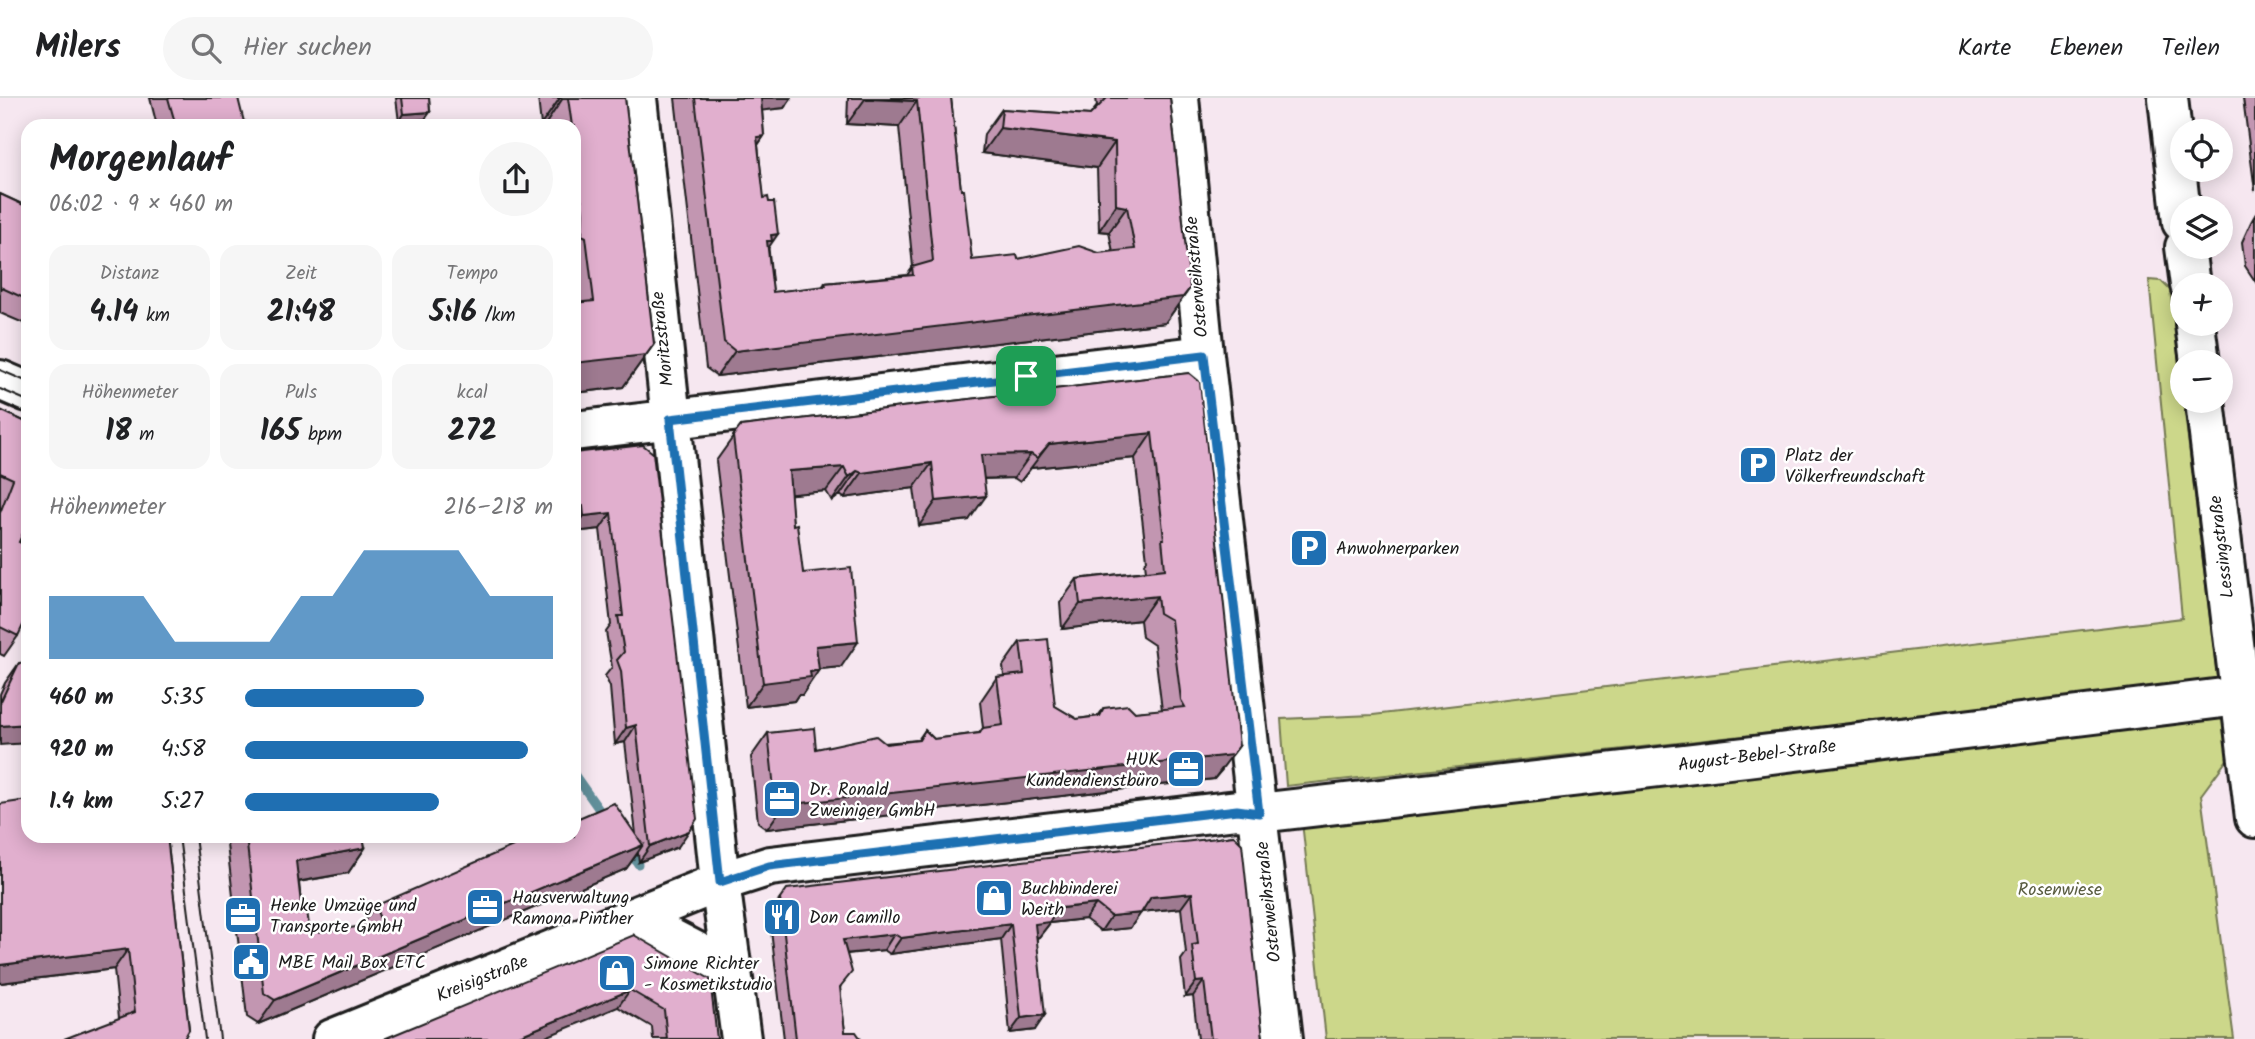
<!DOCTYPE html>
<html lang="de">
<meta charset="utf-8">
<style>
:root{--surface:#fff;--page:#f6f6f6;--text:#202124;--muted:#757577;--line:#e0e0e0;--accent:#1f6fb2}
body{margin:0;font-family:Kalam,sans-serif;background:var(--page);color:var(--text);height:100vh;display:flex;flex-direction:column;font-size:26px;white-space:nowrap}
*{box-sizing:border-box;margin:0}
p{font-size:23px;color:var(--muted)}
.icon{flex:none;width:38px;height:38px;fill:none;stroke:currentColor;stroke-width:2;stroke-linecap:round;stroke-linejoin:round}
.map{position:relative;flex:1;overflow:hidden}
.drawer{position:absolute;left:21px;top:21px;width:560px;height:724px;display:flex;flex-direction:column;background:var(--surface);border-radius:21px;box-shadow:0 4px 18px #0003}
.drawer>*{flex:none}
.fabs{position:absolute;left:2170px;top:21px;display:grid;gap:14px}
.fabs a{display:grid;place-items:center;width:63px;height:63px;border-radius:50%;background:var(--surface);box-shadow:0 4px 18px #0003;font-size:35px}
.pin{position:absolute;display:grid;place-items:center;width:60px;height:60px;color:#fff;margin:-30px;border-radius:14px;box-shadow:0 4px 10px #0006}
.round{display:grid;place-items:center;flex:none;width:74px;height:74px;border-radius:37px;background:var(--page)}
.headline{display:flex;align-items:center;justify-content:space-between;height:119px;padding:0 28px}
h1{font-size:38px;font-weight:700;line-height:52px}
.figures{display:grid;grid-template-columns:repeat(3,1fr);gap:10px;height:119px;padding:7px 28px}
.figures div{display:grid;align-content:center;border-radius:18px;background:var(--page);text-align:center}
.figures b{font-size:30px;font-weight:700}
.figures small{font-size:19px;font-weight:400}
.figures p{font-size:19px}
.chart{height:196px;padding:14px 28px}
.chart p{display:flex;justify-content:space-between}
.chart svg{width:100%;height:126px;margin-top:7px;fill:var(--accent);opacity:.7}
ul{padding:0 28px;list-style:none;font-size:23px}
li{display:grid;grid-template-columns:112px 84px 1fr;align-items:center;height:52px}
li i{height:18px;border-radius:9px;background:var(--accent)}
header{display:flex;align-items:center;gap:42px;box-sizing:border-box;height:98px;padding:0 35px;background:var(--surface);border-bottom:2px solid var(--line)}
header strong{font-size:33px}
nav{display:flex;gap:38px;margin-inline-start:auto;font-size:24px}
.search{width:490px;height:63px;background:var(--page);display:flex;align-items:center;gap:18px;box-sizing:border-box;padding:0 24px;border-radius:38px;color:var(--muted);font-size:26px}
.map>svg:first-child{display:block}
</style>
<header>
<strong>Milers</strong>
<div class="search"><svg class="icon" aria-label="search" viewBox="0 0 24 24"><circle cx="10" cy="10" r="6"/><path d="M15 15l6 6"/></svg>Hier suchen</div>
<nav><a>Karte</a><a>Ebenen</a><a>Teilen</a></nav>
</header>
<div class="map">
<svg width="2255" height="941" viewBox="0 0 2255 941">
<rect width="100%" height="100%" fill="#f6e7f0"/>
<filter id="ink" filterUnits="userSpaceOnUse"><feTurbulence type="fractalNoise" baseFrequency=".0143" numOctaves="2"/><feDisplacementMap in="SourceGraphic" scale="14" xChannelSelector="R" yChannelSelector="G"/><feConvolveMatrix kernelMatrix="1 2 1 2 8 2 1 2 1" color-interpolation-filters="sRGB"/></filter>
<g filter="url(#ink)">
<path fill="#ccd78a" stroke="#747a53" stroke-width="2" d="M2149 182 2161 183 2170 192 2218 586 1286 688 1281 621 1373 617 2182 520Z
M2227 620 2232 655 2201 697 2234 941H1326L1302 724Z"/>
<g fill="none" stroke-linecap="round" stroke-linejoin="round">
<path stroke="#62909b" stroke-width="9" d="M574 676 605 720
M628 751 638 766"/>
<defs>
<path id="minor" d="M637 0 720 784 741 941
M1179 0 1204 257 1283 941
M2168 0 2182 124
M2185 149 2190 187
M2195 226 2200 264
M0 282 28 294
M2205 303 2255 720
M574 333 1204 257
M632 820 732 872
M332 941 720 784 770 768 1237 712 1259 715 1746 659 2255 596"/>
</defs>
<use href="#minor" stroke="#1c1c1c" stroke-width="44"/>
<use href="#minor" stroke="#fff" stroke-width="38"/>
<path stroke="#1c1c1c" stroke-width="2" d="M0 272 28 284
M0 291 28 303
M179 738 205 941
M195 738 220 941"/>
</g>
<path fill="#c296b1" stroke="#1c1c1c" stroke-width="2" d="M150 0H238L241 28H157Z
M396 0H429L430 14 425 21 399 24Z
M538 0H625L654 246 623 289 574 295V28L541 27Z
M675 0H791L784 10 762 12 764 38 758 47 773 194 822 189 825 185 907 177 913 169 899 29 847 26 848 0H951L961 92 972 162 1018 161 1113 154 1109 134 1099 133 1097 70 982 55 984 36 1002 11 1090 17 1097 8 1096 0H1170L1190 190 1165 225 717 278 706 270Z
M2243 0H2255V93Z
M0 96 28 109V227L0 215Z
M2255 117V183L2245 168 2242 144 2251 124Z
M1189 275 1222 672 1214 681 767 731 758 724 751 659 768 635 816 651 918 642 925 632 934 641 979 635 983 630 980 604 997 579 1004 578 1003 568 1020 544 1055 608 1077 621 1098 618 1104 610 1135 614 1162 612 1154 547 1142 539 1140 522 1062 531 1060 505 1077 481 1146 473 1145 465 1147 462 1135 360 1031 370 1020 384 1014 380 984 381 969 422 919 428 914 390 844 400 840 397 832 403 826 393 790 396 793 427 803 475 841 569 818 571 802 597H798L794 603 746 609 716 363 741 328Z
M0 312 28 325 19 444 18 538 4 558 0 556Z
M643 347 678 749 639 764 638 755 626 771 258 926 247 919 226 738H363L365 750 348 775 299 784 302 814 309 827 318 834 360 829 375 808 636 736 625 644 615 646 610 589 605 578 612 569 606 534 611 527 600 431 574 434V355Z
M19 565 0 647V596L5 585Z
M0 706 167 738 189 932 119 920 114 871 0 885Z
M1234 738 1263 941H1198L1193 898 1185 899 1181 862 1186 855 1181 810 1141 814 1130 830 1101 833 1085 821 1050 825 1039 839 1037 840 1035 932 1010 935 1001 841 890 856 884 852 847 856 840 891 845 934 861 941H784L769 816 780 801Z
M634 837 717 941H653L652 929 618 909Z"/>
<path fill="#9e7a90" stroke="#1c1c1c" stroke-width="2" d="M560 0H563L545 27H541Z
M752 0H791L784 10 742 15Z
M865 1 917 3 899 29 847 26Z
M430 14 425 21 399 24 404 16Z
M244 24 241 28H229Z
M1000 30 1115 44 1097 70 982 55Z
M764 38 746 64 757 39Z
M1116 107 1127 109 1109 134 1099 133Z
M778 136 760 162 754 169 771 137Z
M1190 190 1165 225 717 278 735 253Z
M654 246 623 289 574 295V265Z
M1152 335 1135 360 1031 370 1020 384 1049 346Z
M1031 356 1014 380 964 381 981 357Z
M932 365 914 390 844 400 862 375Z
M844 369 826 393 772 398 789 373Z
M857 373 840 397 832 403 849 379Z
M986 398 969 422 919 428 936 403Z
M583 408 574 420V409Z
M611 415 600 431 574 434V432L584 418Z
M1157 498 1140 522 1062 531 1080 506Z
M858 544 841 569 799 573 816 548Z
M819 572 802 597H798L794 603 746 609 763 585Z
M28 626V645L0 647V628Z
M636 627 625 644 615 646 626 630Z
M1239 648 1214 681 767 731 784 707Z
M689 733 678 749 639 764 650 748Z
M643 747 626 771 258 926 275 902Z
M365 750 348 775 279 787 296 763Z
M1192 795 1181 810 1140 814 1151 799Z
M1096 806 1085 821 1050 825 1039 839 1024 841 1035 826 1061 810Z
M1141 815 1130 830 1101 833 1111 818Z
M1011 826 1001 841 890 856 901 840Z
M894 836 884 852 833 857 843 842Z
M128 851 114 871 0 885V867Z
M1204 883 1193 898 1185 899 1196 884Z
M630 892 618 909 541 941H512Z
M1045 917 1035 932 1010 935 1021 920Z"/>
<path fill="#e1afce" stroke="#1c1c1c" stroke-width="2" d="M168 0H238L244 24 229 28H176Z
M402 0H429L430 14 404 16Z
M568 0H625L654 246 646 257 574 265V205L594 203 586 139 582 137 583 115 574 46V28H572Z
M695 0H761L764 38 757 39 764 100 768 99 769 104H774L778 136 771 137 772 143H767L773 194 826 188 825 185 913 177 912 169 933 163 917 3 865 0H951L961 92H964L972 162 1017 157 1018 161 1079 148 1099 155 1135 151 1127 109 1116 107 1115 44 1000 30 1002 11 1090 17 1107 0H1170L1190 190 1183 199 735 253 724 244Z
M0 96 28 109V202L0 189Z
M1189 275 1200 284 1239 648 1232 657 784 707 775 700 768 635 814 630 816 651 876 638 886 646 919 642 925 632 934 641 980 635 983 630 1003 627 997 579 1024 576 1020 544 1048 541 1055 608 1077 621 1100 618 1104 610 1128 607 1135 614 1185 609 1181 602 1171 522 1159 515 1157 498 1080 506 1077 481 1165 471 1162 441H1164L1152 335 1049 346 1037 360 1031 356 981 357 986 398 936 403 932 365 862 375 857 373 849 379 844 369 789 373 793 427 797 426 803 475 851 470 858 544 816 548 819 572 810 574 811 579 763 585 733 338 741 328Z
M0 312 28 325V424L19 444 28 448V517L18 538 0 529V415L13 381 0 375Z
M643 347 653 355 697 721 689 733 650 748 636 627 626 630 621 573 617 562 624 554 618 518H623L611 415 584 418 583 408 574 409V355Z
M28 564V626L0 628V605L19 565Z
M28 702V738H167L189 932 184 941H64L135 914 128 851 0 867V706Z
M614 705 643 747 275 902 264 895 246 738H363L365 750 296 763 302 814 307 813 309 827H317L318 834 382 826 375 808 536 738H574V722Z
M1234 738 1242 746 1263 941H1211L1204 883 1196 884 1192 847 1198 846 1192 795 1151 799 1141 815 1111 818 1096 806 1061 810 1049 824 1035 826 1045 917 1021 920 1011 826 901 840 894 836 843 842 852 874 840 889 845 934H856L861 941H796L780 801 787 791Z
M634 837 710 881 717 941H667L664 912 630 892 512 941H384Z"/>
</g>
<g fill="none" stroke-linecap="round" stroke-linejoin="round" filter="url(#ink)">
<defs>
<path id="route" d="M1204 257 1259 715 1237 712 769 768 720 784 670 321Z"/>
</defs>
<use href="#route" stroke="#fff" stroke-width="14"/>
<use href="#route" stroke="#1f6fb2" stroke-width="9"/>
</g>
<defs>
<symbol id="parking-square" viewBox="-11 -11 22 22"><rect x="-9" y="-9" width="18" height="18" rx="4" fill="#1f6fb2" stroke="#fff"/><path d="M-3.5-5.5H1a3.5 3.5 0 0 1 0 7H-1V5.5H-3.5ZM-1-3.4V-.6H.8a1.4 1.4 0 0 0 0-2.8Z" fill="#fff"/></symbol>
<symbol id="office-square" viewBox="-11 -11 22 22"><rect x="-9" y="-9" width="18" height="18" rx="4" fill="#1f6fb2" stroke="#fff"/><path d="M-6-3h4V-5.5h4V-3h4V5H-6ZM-1-4.5V-3h2v-1.5ZM-6 0V1H6V0Z" fill="#fff"/></symbol>
<symbol id="shop-square" viewBox="-11 -11 22 22"><rect x="-9" y="-9" width="18" height="18" rx="4" fill="#1f6fb2" stroke="#fff"/><path d="M-5-2.5h2.3a2.7 3.5 0 0 1 5.4 0H5L5.5 6h-11ZM-1.5-2.5h3a1.5 2.3 0 0 0-3 0Z" fill="#fff"/></symbol>
<symbol id="restaurant-square" viewBox="-11 -11 22 22"><rect x="-9" y="-9" width="18" height="18" rx="4" fill="#1f6fb2" stroke="#fff"/><path d="M-5-6h1v4h1v-4h1v4h1v-4h1v5L-1.5 .5V6h-2V.5L-5-1ZM5-6V6H3V1.5H1.5Q1.5-4 5-6Z" fill="#fff"/></symbol>
<symbol id="civic-square" viewBox="-11 -11 22 22"><rect x="-9" y="-9" width="18" height="18" rx="4" fill="#1f6fb2" stroke="#fff"/><path d="M-.6-6.5H3V-4.5H.6V-3L4-1V1h2V6H-6V1h2V-1L-.6-3ZM-1.2 2.5V6h2.4V2.5Z" fill="#fff"/></symbol>
</defs>
<g fill-rule="evenodd">
<use href="#parking-square" x="1736" y="345" width="44" height="44"/>
<use href="#parking-square" x="1287" y="428" width="44" height="44"/>
<use href="#office-square" x="1164" y="649" width="44" height="44"/>
<use href="#office-square" x="760" y="679" width="44" height="44"/>
<use href="#shop-square" x="972" y="778" width="44" height="44"/>
<use href="#office-square" x="463" y="787" width="44" height="44"/>
<use href="#office-square" x="221" y="795" width="44" height="44"/>
<use href="#restaurant-square" x="760" y="797" width="44" height="44"/>
<use href="#civic-square" x="229" y="842" width="44" height="44"/>
<use href="#shop-square" x="595" y="853" width="44" height="44"/>
</g>
<g text-anchor="middle" stroke-width="5" stroke-linejoin="round" paint-order="stroke">
<g font-size="18" fill="#1c1c1c" stroke="#fff">
<text transform="translate(1196 179) rotate(-95)" y="6">Osterweihstraße</text>
<text transform="translate(662 241) rotate(-96)" y="6">Moritzstraße</text>
<text transform="translate(2221 449) rotate(-97)" y="6">Lessingstraße</text>
<text transform="translate(1757 657) rotate(-7)" y="6">August-Bebel-Straße</text>
<text transform="translate(1268 804) rotate(-96)" y="6">Osterweihstraße</text>
<text transform="translate(482 880) rotate(-22)" y="6">Kreisigstraße</text>
</g>
<g font-size="18" fill="#1c1c1c" stroke="#fff" text-anchor="start">
<text x="1785" y="363">Platz der<tspan x="1785" dy="21">Völkerfreundschaft</tspan></text>
<text x="1336" y="456">Anwohnerparken</text>
<text x="1159" y="667" text-anchor="end">HUK<tspan x="1159" dy="21">Kundendienstbüro</tspan></text>
<text x="809" y="697">Dr. Ronald<tspan x="809" dy="21">Zweiniger GmbH</tspan></text>
<text x="1021" y="796">Buchbinderei<tspan x="1021" dy="21">Weith</tspan></text>
<text x="512" y="805">Hausverwaltung<tspan x="512" dy="21">Ramona Pinther</tspan></text>
<text x="270" y="813">Henke Umzüge und<tspan x="270" dy="21">Transporte GmbH</tspan></text>
<text x="809" y="825">Don Camillo</text>
<text x="278" y="870">MBE Mail Box ETC</text>
<text x="644" y="871">Simone Richter<tspan x="644" dy="21">- Kosmetikstudio</tspan></text>
</g>
<g font-size="18" fill="#5a5d42" stroke="#fff">
<text x="2060" y="797">Rosenwiese</text>
</g>
</g>
</svg>
<div class="fabs">
<a><svg class="icon" aria-label="locate" viewBox="0 0 24 24"><circle cx="12" cy="12" r="6"/><path d="M12 2v4M12 18v4M2 12h4M18 12h4"/></svg></a>
<a><svg class="icon" aria-label="layers" viewBox="0 0 24 24"><path d="M12 4l9 5-9 5-9-5zM3 14l9 5 9-5"/></svg></a>
<a>+</a>
<a>−</a>
</div>
<div class="pin" style="left:1026px;top:278px;background:#1e9e55"><svg class="icon" aria-label="arrive" viewBox="0 0 24 24"><path d="M6 21V4h12l-3 4 3 4H6"/></svg></div>
<section class="drawer">
<div class="headline"><div><h1>Morgenlauf</h1><p>06:02 · 9 × 460 m</p></div><a class="round"><svg class="icon" aria-label="share" viewBox="0 0 24 24"><path d="M12 15V3M7 8l5-5 5 5M5 13v7h14v-7"/></svg></a></div>
<div class="figures">
<div><p>Distanz</p><b>4.14<small> km</small></b></div>
<div><p>Zeit</p><b>21:48</b></div>
<div><p>Tempo</p><b>5:16<small> /km</small></b></div>
</div>
<div class="figures">
<div><p>Höhenmeter</p><b>18<small> m</small></b></div>
<div><p>Puls</p><b>165<small> bpm</small></b></div>
<div><p>kcal</p><b>272</b></div>
</div>
<div class="chart"><p><span>Höhenmeter</span>216–218 m</p>
<svg viewBox="0 0 160 44" preserveAspectRatio="none"><path d="M0 44V22L10 22L20 22L30 22L40 38L50 38L60 38L70 38L80 22L90 22L100 6L110 6L120 6L130 6L140 22L150 22L160 22V44z"/></svg>
</div>
<ul>
<li><b>460 m</b>5:35<i style="width:58%"></i></li>
<li><b>920 m</b>4:58<i style="width:92%"></i></li>
<li><b>1.4 km</b>5:27<i style="width:63%"></i></li>
</ul>
</section>
</div>
